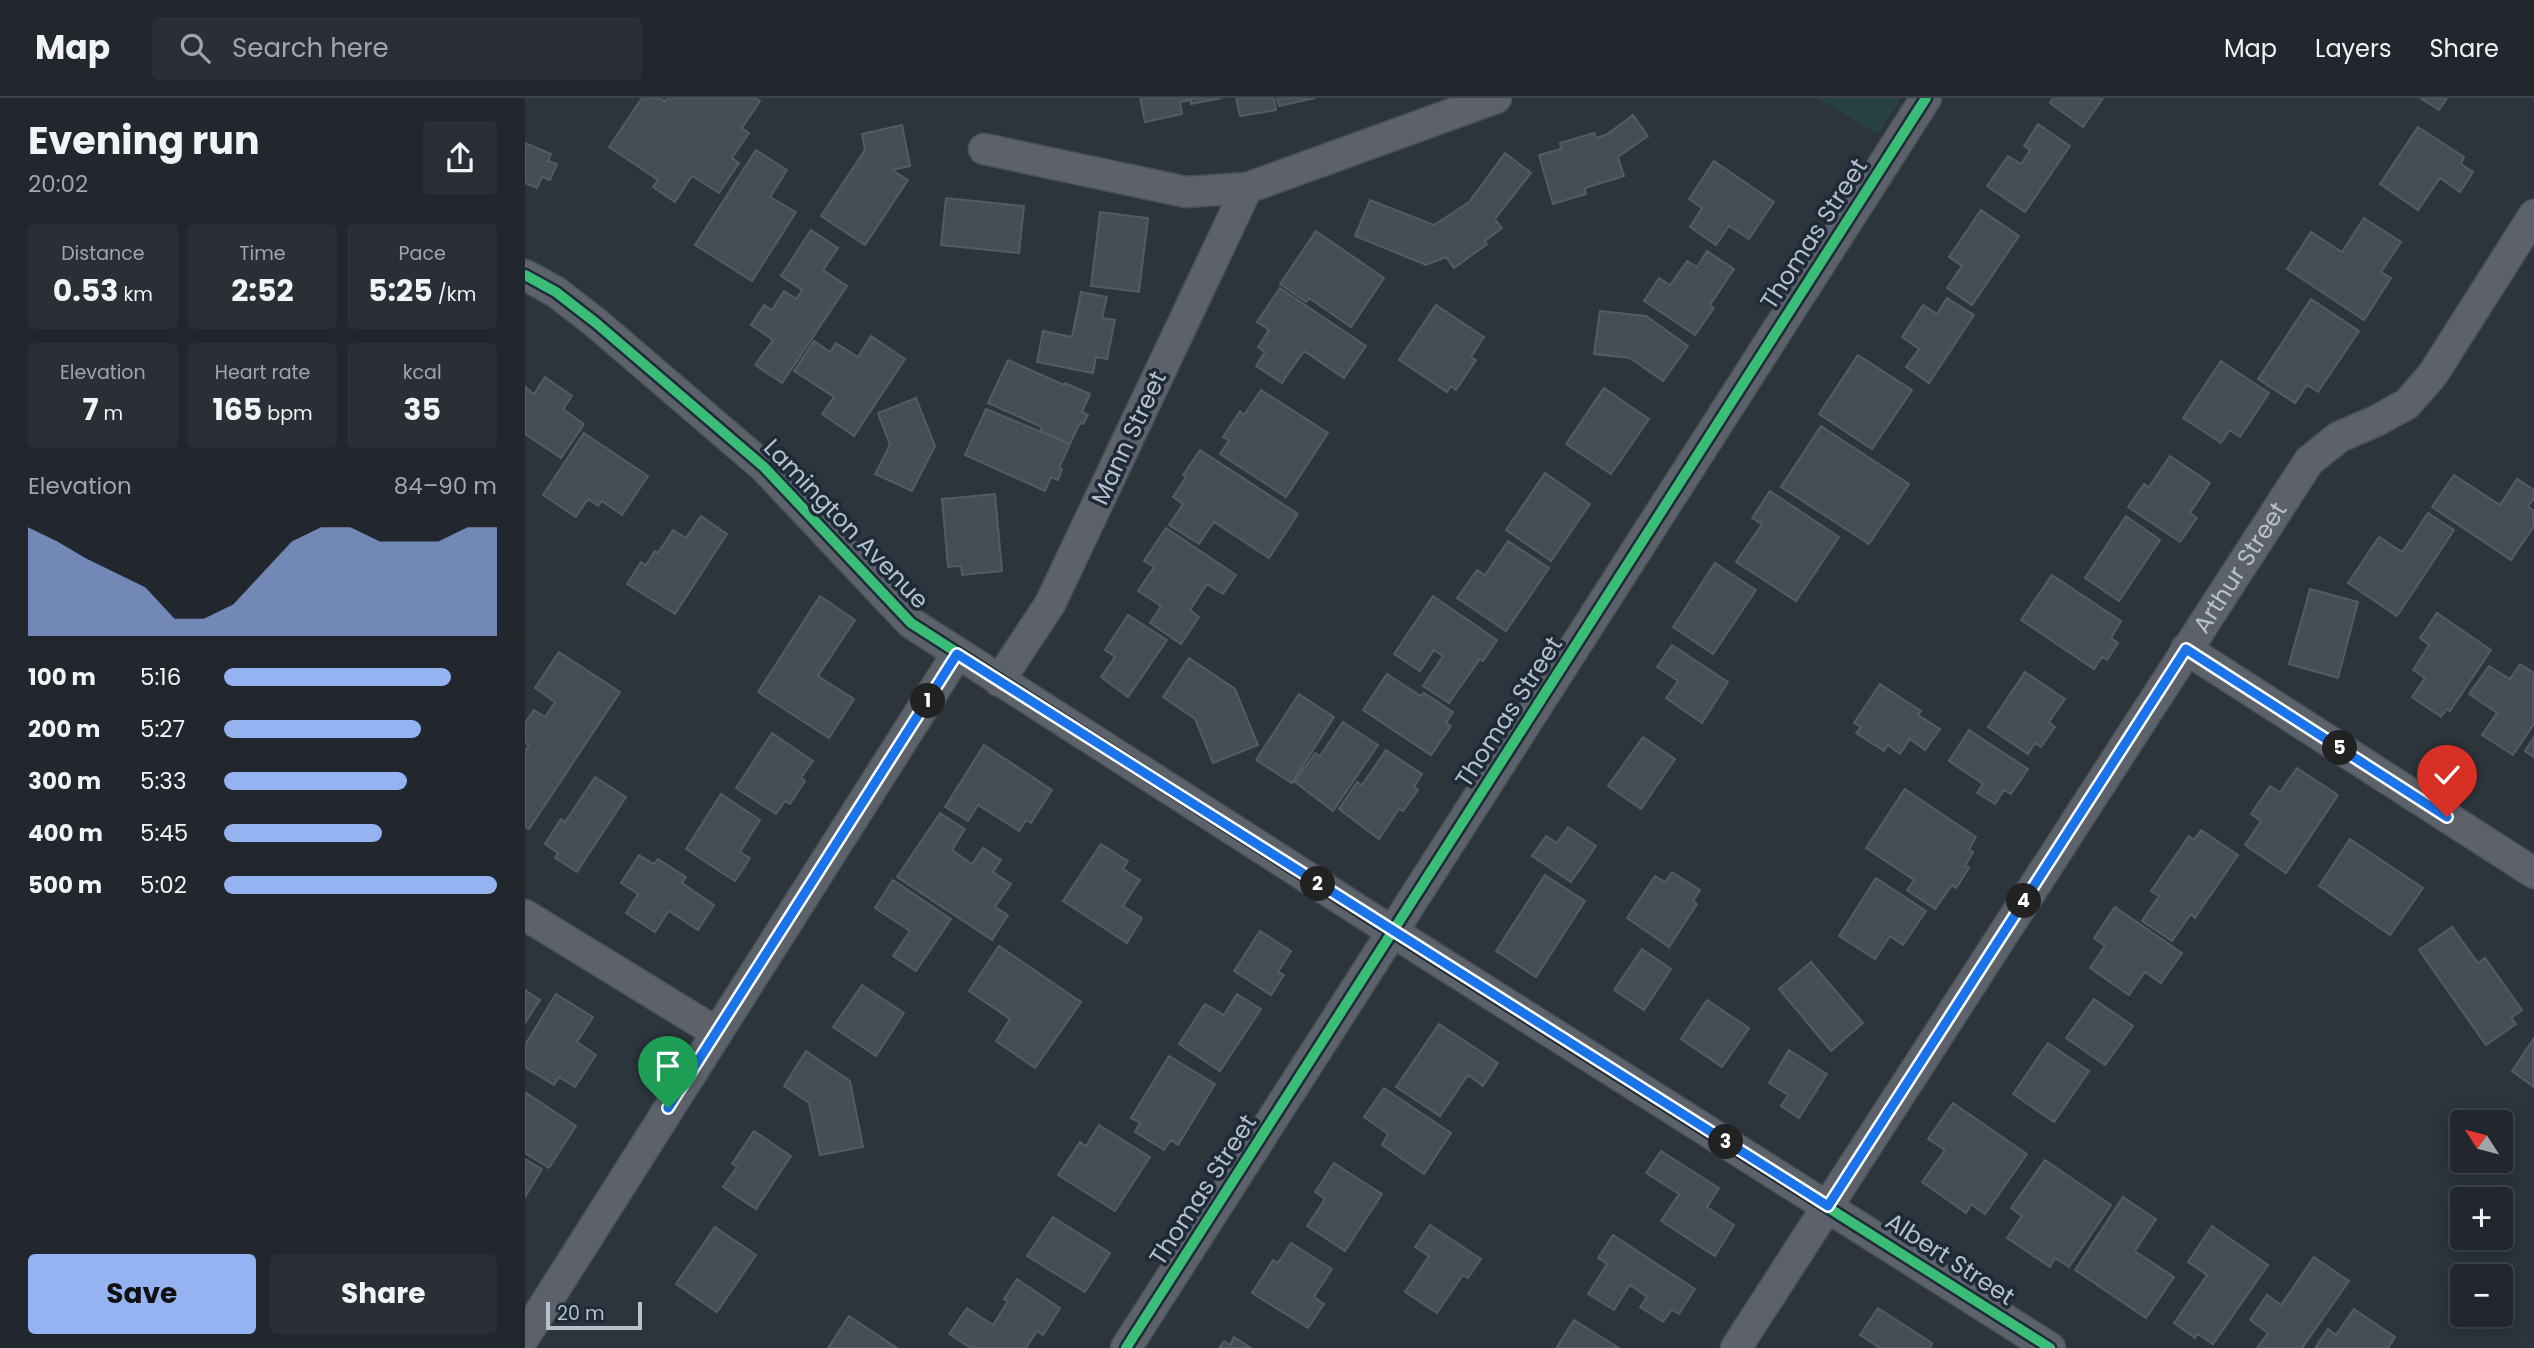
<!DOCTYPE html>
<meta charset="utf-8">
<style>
:root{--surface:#21272d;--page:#292f35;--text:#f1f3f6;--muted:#a2a5aa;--line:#3e4449;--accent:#95b2f1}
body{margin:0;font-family:Poppins,sans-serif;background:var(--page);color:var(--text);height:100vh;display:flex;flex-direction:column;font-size:26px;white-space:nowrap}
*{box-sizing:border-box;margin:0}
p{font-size:23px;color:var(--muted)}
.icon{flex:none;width:38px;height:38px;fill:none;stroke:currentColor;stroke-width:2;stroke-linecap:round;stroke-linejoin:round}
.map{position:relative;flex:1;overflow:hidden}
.drawer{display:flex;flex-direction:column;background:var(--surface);width:525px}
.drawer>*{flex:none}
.needle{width:46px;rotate:306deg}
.fabs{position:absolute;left:1925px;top:1012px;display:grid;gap:14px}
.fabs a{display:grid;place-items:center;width:63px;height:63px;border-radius:7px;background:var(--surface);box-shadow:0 4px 18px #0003,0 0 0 2px var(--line);font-size:35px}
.scale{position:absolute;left:21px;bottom:18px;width:96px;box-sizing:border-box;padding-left:7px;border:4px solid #b7c0cd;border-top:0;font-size:19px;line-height:24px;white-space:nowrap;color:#b7c0cd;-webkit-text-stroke:5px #1e2a38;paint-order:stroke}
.pin{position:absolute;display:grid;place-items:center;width:60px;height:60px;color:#fff;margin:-72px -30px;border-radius:50% 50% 50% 0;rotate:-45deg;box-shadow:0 0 7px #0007}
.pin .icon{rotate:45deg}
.km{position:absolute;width:35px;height:35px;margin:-18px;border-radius:50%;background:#222;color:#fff;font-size:19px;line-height:35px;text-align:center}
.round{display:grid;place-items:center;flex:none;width:74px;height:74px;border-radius:7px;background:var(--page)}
.summary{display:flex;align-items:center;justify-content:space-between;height:119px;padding:0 28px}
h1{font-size:38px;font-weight:700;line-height:52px}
.stats{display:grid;grid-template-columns:repeat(3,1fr);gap:10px;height:119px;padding:7px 28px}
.stats div{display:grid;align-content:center;border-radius:7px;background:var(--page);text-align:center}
.stats b{font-size:30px;font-weight:700}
.stats small{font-size:19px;font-weight:400}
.stats p{font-size:19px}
.chart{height:196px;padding:14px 28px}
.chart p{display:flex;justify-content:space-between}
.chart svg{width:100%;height:126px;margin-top:7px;fill:var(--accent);opacity:.7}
.primary-button{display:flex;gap:14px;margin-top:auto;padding:14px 28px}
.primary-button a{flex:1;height:80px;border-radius:7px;background:var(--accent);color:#111;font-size:28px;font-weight:700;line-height:80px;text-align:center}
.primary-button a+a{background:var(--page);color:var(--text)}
ul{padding:0 28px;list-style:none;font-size:23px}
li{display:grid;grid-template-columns:112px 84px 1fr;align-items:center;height:52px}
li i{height:18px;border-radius:9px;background:var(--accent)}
header{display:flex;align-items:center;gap:42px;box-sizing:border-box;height:98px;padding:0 35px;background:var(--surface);border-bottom:2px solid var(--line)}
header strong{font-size:33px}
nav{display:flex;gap:38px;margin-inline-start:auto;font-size:24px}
.search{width:490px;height:63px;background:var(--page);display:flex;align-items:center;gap:18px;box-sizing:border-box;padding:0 24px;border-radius:7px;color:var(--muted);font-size:26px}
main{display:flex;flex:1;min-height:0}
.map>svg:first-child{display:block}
</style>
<header>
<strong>Map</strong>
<div class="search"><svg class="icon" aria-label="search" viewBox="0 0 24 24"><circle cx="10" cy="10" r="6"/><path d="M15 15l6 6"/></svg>Search here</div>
<nav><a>Map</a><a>Layers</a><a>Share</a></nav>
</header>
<main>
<section class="drawer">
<div class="summary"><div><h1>Evening run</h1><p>20:02</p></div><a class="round"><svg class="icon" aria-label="share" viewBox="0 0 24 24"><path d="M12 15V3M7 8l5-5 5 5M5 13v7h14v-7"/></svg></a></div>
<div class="stats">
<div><p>Distance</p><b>0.53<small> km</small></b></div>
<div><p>Time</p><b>2:52</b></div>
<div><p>Pace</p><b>5:25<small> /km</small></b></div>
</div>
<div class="stats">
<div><p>Elevation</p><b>7<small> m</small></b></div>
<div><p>Heart rate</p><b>165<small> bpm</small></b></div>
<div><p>kcal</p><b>35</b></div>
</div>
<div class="chart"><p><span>Elevation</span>84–90 m</p>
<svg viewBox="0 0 160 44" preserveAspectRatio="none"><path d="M0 44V6L10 11L20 17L30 22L40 27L50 38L60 38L70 33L80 22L90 11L100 6L110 6L120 11L130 11L140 11L150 6L160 6V44z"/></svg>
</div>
<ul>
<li><b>100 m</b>5:16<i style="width:83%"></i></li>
<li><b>200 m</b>5:27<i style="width:72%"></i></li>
<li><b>300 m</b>5:33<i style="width:67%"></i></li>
<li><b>400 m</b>5:45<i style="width:58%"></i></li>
<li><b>500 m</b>5:02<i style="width:100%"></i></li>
</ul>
<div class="primary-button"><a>Save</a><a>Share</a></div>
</section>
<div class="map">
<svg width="2009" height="1250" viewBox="0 0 2009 1250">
<rect width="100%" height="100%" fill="#2c343c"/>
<path fill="#284143" d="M1293 0H1377L1352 36Z"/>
<path fill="#464d54" stroke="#545b63" stroke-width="2" d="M117 0H135L140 4 142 0H230L235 3 217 30 224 35 207 60 214 65 194 95 167 78 150 104 128 89 133 82 84 49Z
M615 0H697L666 6V2L655 4 657 16 620 24Z
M711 0H749L751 12 715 18Z
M752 0H790L754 8Z
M1528 0H1578L1558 29 1525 5Z
M1895 0H1922L1914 12Z
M1108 17 1123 38 1093 59 1099 78 1060 90 1061 96 1028 106 1014 57 1036 51 1035 45 1069 35 1071 40 1081 37Z
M1513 26 1545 48 1500 114 1462 88 1483 58 1496 66 1505 52 1499 48Z
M377 27 385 68 367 72 383 82 340 147 296 118 340 52 337 36Z
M1893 29 1939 59 1936 66 1948 74 1935 94 1915 80 1893 112 1855 86Z
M0 45 26 56 23 63 32 66 25 82 17 79 12 90 0 85Z
M231 52 262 72 245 99 271 114 227 183 170 147Z
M980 55 1006 75 970 121 977 130 960 143 962 146 929 170 921 159 901 167 830 138 845 102 909 127 944 104Z
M1189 63 1249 104 1224 141 1204 128 1191 147 1165 129 1177 110 1164 101Z
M421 100 499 108 494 155 416 147Z
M1456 112 1494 138 1447 207 1422 190 1437 168 1424 159Z
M575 114 623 120 614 194 566 188Z
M1839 120 1876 144 1856 174 1866 180 1839 222 1762 171 1786 134 1817 154Z
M286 132 313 150 298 172 322 188 257 285 230 267 248 242 226 227 239 207 247 212 259 193 271 201 277 192 256 178Z
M791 133 859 180 826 229 784 200 781 204 755 186Z
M1182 153 1209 171 1185 207 1189 210 1170 237 1119 203 1134 180 1145 187 1162 163 1172 169Z
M755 190 841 248 819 280 779 253 757 285 731 268 740 254 733 249 744 232 732 224Z
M556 194 582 199 577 220 590 222 582 261 571 259 568 275 512 264 518 233 547 239Z
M1422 200 1449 217 1404 285 1381 269 1394 251 1377 239 1398 207 1412 216Z
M1786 201 1834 233 1793 294 1782 287 1770 305 1733 281Z
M911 207 959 239 946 259 951 262 931 292 926 288 922 294 874 262Z
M1075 213 1121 218 1163 248 1138 283 1105 260 1069 256Z
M346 238 380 261 329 338 297 316 309 299 269 273 289 243 305 254 311 245 333 259Z
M1333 257 1387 292 1347 351 1294 316Z
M483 262 539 287 540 285 565 296 557 314 563 317 558 326 555 325 545 346 515 333 517 329 463 305Z
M1696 263 1744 295 1715 339 1705 332 1696 345 1658 320Z
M20 279 47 298 38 311 59 326 36 360 0 336V289L9 296Z
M1079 290 1124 321 1086 376 1041 346Z
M736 292 803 335 761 399 695 356 704 342 698 339 715 313 719 317Z
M391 300 410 348 387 393 350 376 365 347 353 315Z
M461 311 545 346 534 370 537 371 533 382 526 379 520 393 440 357Z
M1296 328 1384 386 1344 446 1256 389Z
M59 335 123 378 97 417 77 403 73 408 63 401 51 419 18 397Z
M675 352 773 416 744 460 689 424 674 446 644 427 658 406 648 399 661 379 658 377Z
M1645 358 1685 385 1665 415 1672 420 1655 444 1603 409 1619 386 1624 389Z
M1020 375 1065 406 1026 463 981 432Z
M1929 377 1975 407 1992 381 2009 392V400L2003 409 2009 413V428L1986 462 1907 409Z
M1245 393 1314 439 1271 503 1211 464 1237 426 1227 420Z
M470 396 477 473 437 477 436 468 423 469 417 401Z
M1903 415 1929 432 1872 518 1823 485 1854 439 1877 454Z
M176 418 202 436 150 516 102 486 116 464 121 467 130 453 133 455 148 432 161 440Z
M1601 418 1635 442 1594 503 1560 480Z
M641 430 711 477 698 496 682 486 665 512 674 519 656 546 625 525 636 508 613 493 629 469 619 463Z
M983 443 1024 470 981 533 932 500 952 472 960 477Z
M1190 465 1231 492 1188 556 1148 529Z
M1527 477 1596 523 1586 540 1593 545 1582 562 1577 559 1569 571 1496 522Z
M1785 491 1833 504 1813 580 1764 566Z
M295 498 330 522 293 578 329 601 304 640 233 594Z
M908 498 972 542 958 563 955 561 924 605 898 588 918 558 909 552 895 573 869 556Z
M1912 515 1966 552 1925 613 1922 611 1916 619 1887 599 1900 580 1888 572 1904 547 1895 540Z
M603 517 642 542 603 599 576 579 590 559 580 552Z
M1147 547 1203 584 1177 625 1141 600 1153 583 1132 569Z
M34 554 95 594 4 731 0 729V653L4 648 0 645V625L9 612 20 619 30 604 10 590Z
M664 560 710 591 733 647 688 665 670 621 638 599Z
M1995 566 2009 575V626L1988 657 1957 637 1972 615 1944 596 1964 568 1985 581Z
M1500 574 1540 601 1524 624 1530 629 1516 649 1510 645 1503 656 1463 629Z
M862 576 896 598 899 595 928 614 921 625 926 628 906 657 838 612Z
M1355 586 1396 613 1393 617 1415 631 1400 652 1385 641 1375 656 1363 647 1359 653 1331 635 1336 629 1329 625Z
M774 596 809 619 767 685 731 662Z
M818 624 853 647 808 713 770 684 790 655 795 658Z
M1444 632 1503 671 1486 696 1479 692 1470 706 1452 695 1458 686 1424 663Z
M247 635 288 663 276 680 280 683 265 706 260 703 251 716 211 690Z
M1118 639 1150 661 1116 711 1083 688Z
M2009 639V659L2000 653Z
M459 647 527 692 506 725 501 722 494 733 453 707 443 723 420 709Z
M861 652 897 676 889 689 893 692 878 713 874 711 854 741 814 711 832 684 837 687Z
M1772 670 1813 697 1761 775 1720 747 1736 723 1726 716 1745 688 1755 694Z
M70 679 101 699 52 774 30 760 33 755 20 746 36 721 40 724Z
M1380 691 1451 739 1444 751 1448 754 1440 768 1444 770 1431 790 1427 787 1410 811 1382 792 1389 782 1341 750Z
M196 696 235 722 215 754 225 760 210 783 161 751Z
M415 715 440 731 427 752 447 766 458 750 476 762 468 774 486 786 470 809 483 817 467 842 372 779Z
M1043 729 1071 748 1046 784 1007 758 1021 738 1032 745Z
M1676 732 1713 757 1670 820 1666 816 1647 843 1617 823 1634 798 1626 793 1664 738 1669 742Z
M1825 741 1898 790 1865 837 1794 788Z
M576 746 603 763 598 771 615 782 598 808 617 820 602 845 538 803Z
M114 757 129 766 133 761 161 779 157 785 189 807 173 832 144 813 130 834 101 815 113 796 96 785Z
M1147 774 1175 792 1168 803 1172 806 1144 849 1102 820 1130 778 1140 784Z
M1020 777 1060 803 1011 879 971 853Z
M1351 780 1401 813 1378 847 1365 838 1350 861 1314 838Z
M368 782 426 821 391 873 368 858 385 833 350 810Z
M1590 809 1657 855 1636 885 1620 874 1604 897 1565 870 1580 848 1569 840Z
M1927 829 1953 865 1960 860 1997 912 1986 920 1991 926 1961 947 1894 852Z
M735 833 766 853 753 874 759 877 746 897 709 873Z
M474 848 556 904 510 970 471 943 485 921 444 893Z
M1117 851 1146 871 1119 912 1089 892Z
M1286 864 1338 925 1306 953 1254 891Z
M337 887 379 915 351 958 308 929Z
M0 892 15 902 0 925Z
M31 896 68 919 52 944 71 957 50 989 34 979 29 987 0 969V947Z
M712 896 736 911 695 973 654 946 680 906 699 917Z
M1569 901 1608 928 1580 967 1541 940Z
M1182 902 1224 930 1197 969 1156 941Z
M914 926 973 965 958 988 943 977 915 1018 871 989Z
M2009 940V989L1987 973Z
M1523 945 1564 973 1529 1024 1488 996Z
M1264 952 1302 976 1274 1020 1256 1008 1263 997 1244 985Z
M281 953 325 983 338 1049 295 1057 284 1005 259 988Z
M644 958 690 986 653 1047 646 1042 639 1052 610 1034 615 1025 606 1020Z
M859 990 926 1035 899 1076 857 1047 863 1036 839 1019Z
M0 994 51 1028 24 1070 0 1055Z
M1428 1005 1502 1056 1460 1116 1446 1106 1441 1115 1397 1084 1420 1052 1403 1041Z
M574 1027 625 1059 590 1113 533 1077 555 1044 561 1048Z
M229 1033 266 1058 231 1111 198 1089 212 1069 207 1066Z
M1136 1053 1194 1090 1182 1109 1209 1127 1190 1158 1136 1123 1154 1096 1121 1075Z
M0 1061 17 1071 0 1099Z
M1520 1062 1586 1107 1544 1169 1530 1160 1525 1169 1482 1140 1497 1118 1486 1110Z
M809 1065 857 1096 820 1153 782 1128 800 1101 790 1094Z
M1598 1099 1631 1121 1610 1153 1649 1179 1621 1220 1550 1172Z
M528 1119 585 1155 560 1194 502 1158Z
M905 1127 956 1161 943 1180 938 1177 912 1215 880 1194 904 1158 890 1149Z
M1687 1128 1743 1167 1688 1246 1673 1236 1670 1240 1649 1225 1682 1177 1663 1164Z
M190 1129 231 1157 192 1214 151 1186Z
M1088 1137 1170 1191 1154 1216 1147 1212 1138 1224 1115 1209 1122 1199 1105 1187 1089 1212 1063 1196 1082 1166 1073 1160Z
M766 1145 807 1171 789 1199 799 1206 783 1230 727 1195 748 1162 753 1165Z
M1789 1159 1824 1183 1777 1250H1732L1743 1235 1725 1222 1742 1197 1756 1207Z
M492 1181 535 1210 518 1237 512 1233 501 1250H446L424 1236 442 1210 468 1227 483 1203 479 1201Z
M1353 1210 1407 1245 1405 1249 1407 1250H1355L1335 1237Z
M1829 1211 1870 1239 1863 1250H1790L1803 1231 1811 1237Z
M324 1218 372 1250H303Z
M1049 1222 1094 1250H1035L1032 1249Z
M709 1239 726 1250H694L699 1243 705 1247Z"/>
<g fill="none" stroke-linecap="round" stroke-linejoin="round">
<defs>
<g id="street">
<path d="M459 51 661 94 722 90 525 506 474 583"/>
<path d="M722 90 971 0"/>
<path d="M0 177 31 194 71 225 239 369 386 525 841 817 1525 1250"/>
<path d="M1661 551 2009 775"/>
<path d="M0 817 191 934"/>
<path d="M0 1238 432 556"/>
<path d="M601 1250 1401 0"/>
<path id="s1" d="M1211 1250 1784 363 1814 339 1851 323 1882 306 1908 276 2009 117"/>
</g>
</defs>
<use href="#street" stroke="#4b5056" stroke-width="33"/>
<use href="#street" stroke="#5d626a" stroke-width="30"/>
<defs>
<path id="cycleway" d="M0 177 31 194 71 225 239 369 386 525 841 817 1525 1250
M601 1250 1401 0"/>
</defs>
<use href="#cycleway" stroke="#1e2a38" stroke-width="15"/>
<use href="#cycleway" stroke="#3abd76" stroke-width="10"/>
</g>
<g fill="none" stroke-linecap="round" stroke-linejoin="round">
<defs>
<path id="route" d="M143 1010 432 556 1303 1108 1661 551 1922 719"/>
</defs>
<use href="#route" stroke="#fff" stroke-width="14"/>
<use href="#route" stroke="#1a73e8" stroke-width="9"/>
</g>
<g text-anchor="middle" stroke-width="7" stroke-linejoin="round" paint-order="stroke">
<g font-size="24" fill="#b7c0cd" stroke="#1e2a38">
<text transform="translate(1289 136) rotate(-57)" y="8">Thomas Street</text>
<text transform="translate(604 340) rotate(-65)" y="8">Mann Street</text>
<text transform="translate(321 426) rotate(46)" y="8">Lamington Avenue</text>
<text dy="8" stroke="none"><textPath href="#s1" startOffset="929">Arthur Street</textPath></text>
<text transform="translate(984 614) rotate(-57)" y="8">Thomas Street</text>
<text transform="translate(678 1092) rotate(-57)" y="8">Thomas Street</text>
<text transform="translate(1425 1161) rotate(33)" y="8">Albert Street</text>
</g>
</g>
</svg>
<div class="fabs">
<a><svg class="needle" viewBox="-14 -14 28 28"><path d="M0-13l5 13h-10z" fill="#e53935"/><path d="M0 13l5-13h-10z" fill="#a2a5aa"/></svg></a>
<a>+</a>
<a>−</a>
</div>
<div class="scale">20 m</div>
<div class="pin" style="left:143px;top:1010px;background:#1e9e55"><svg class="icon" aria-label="arrive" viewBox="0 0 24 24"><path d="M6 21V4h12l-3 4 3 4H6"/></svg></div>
<div class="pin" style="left:1922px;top:719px;background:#d93025"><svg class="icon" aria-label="check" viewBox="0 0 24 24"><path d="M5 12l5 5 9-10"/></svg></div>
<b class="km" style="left:403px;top:603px">1</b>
<b class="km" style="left:793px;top:786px">2</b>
<b class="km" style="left:1201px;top:1044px">3</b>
<b class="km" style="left:1499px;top:803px">4</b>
<b class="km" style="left:1815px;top:650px">5</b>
</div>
</main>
